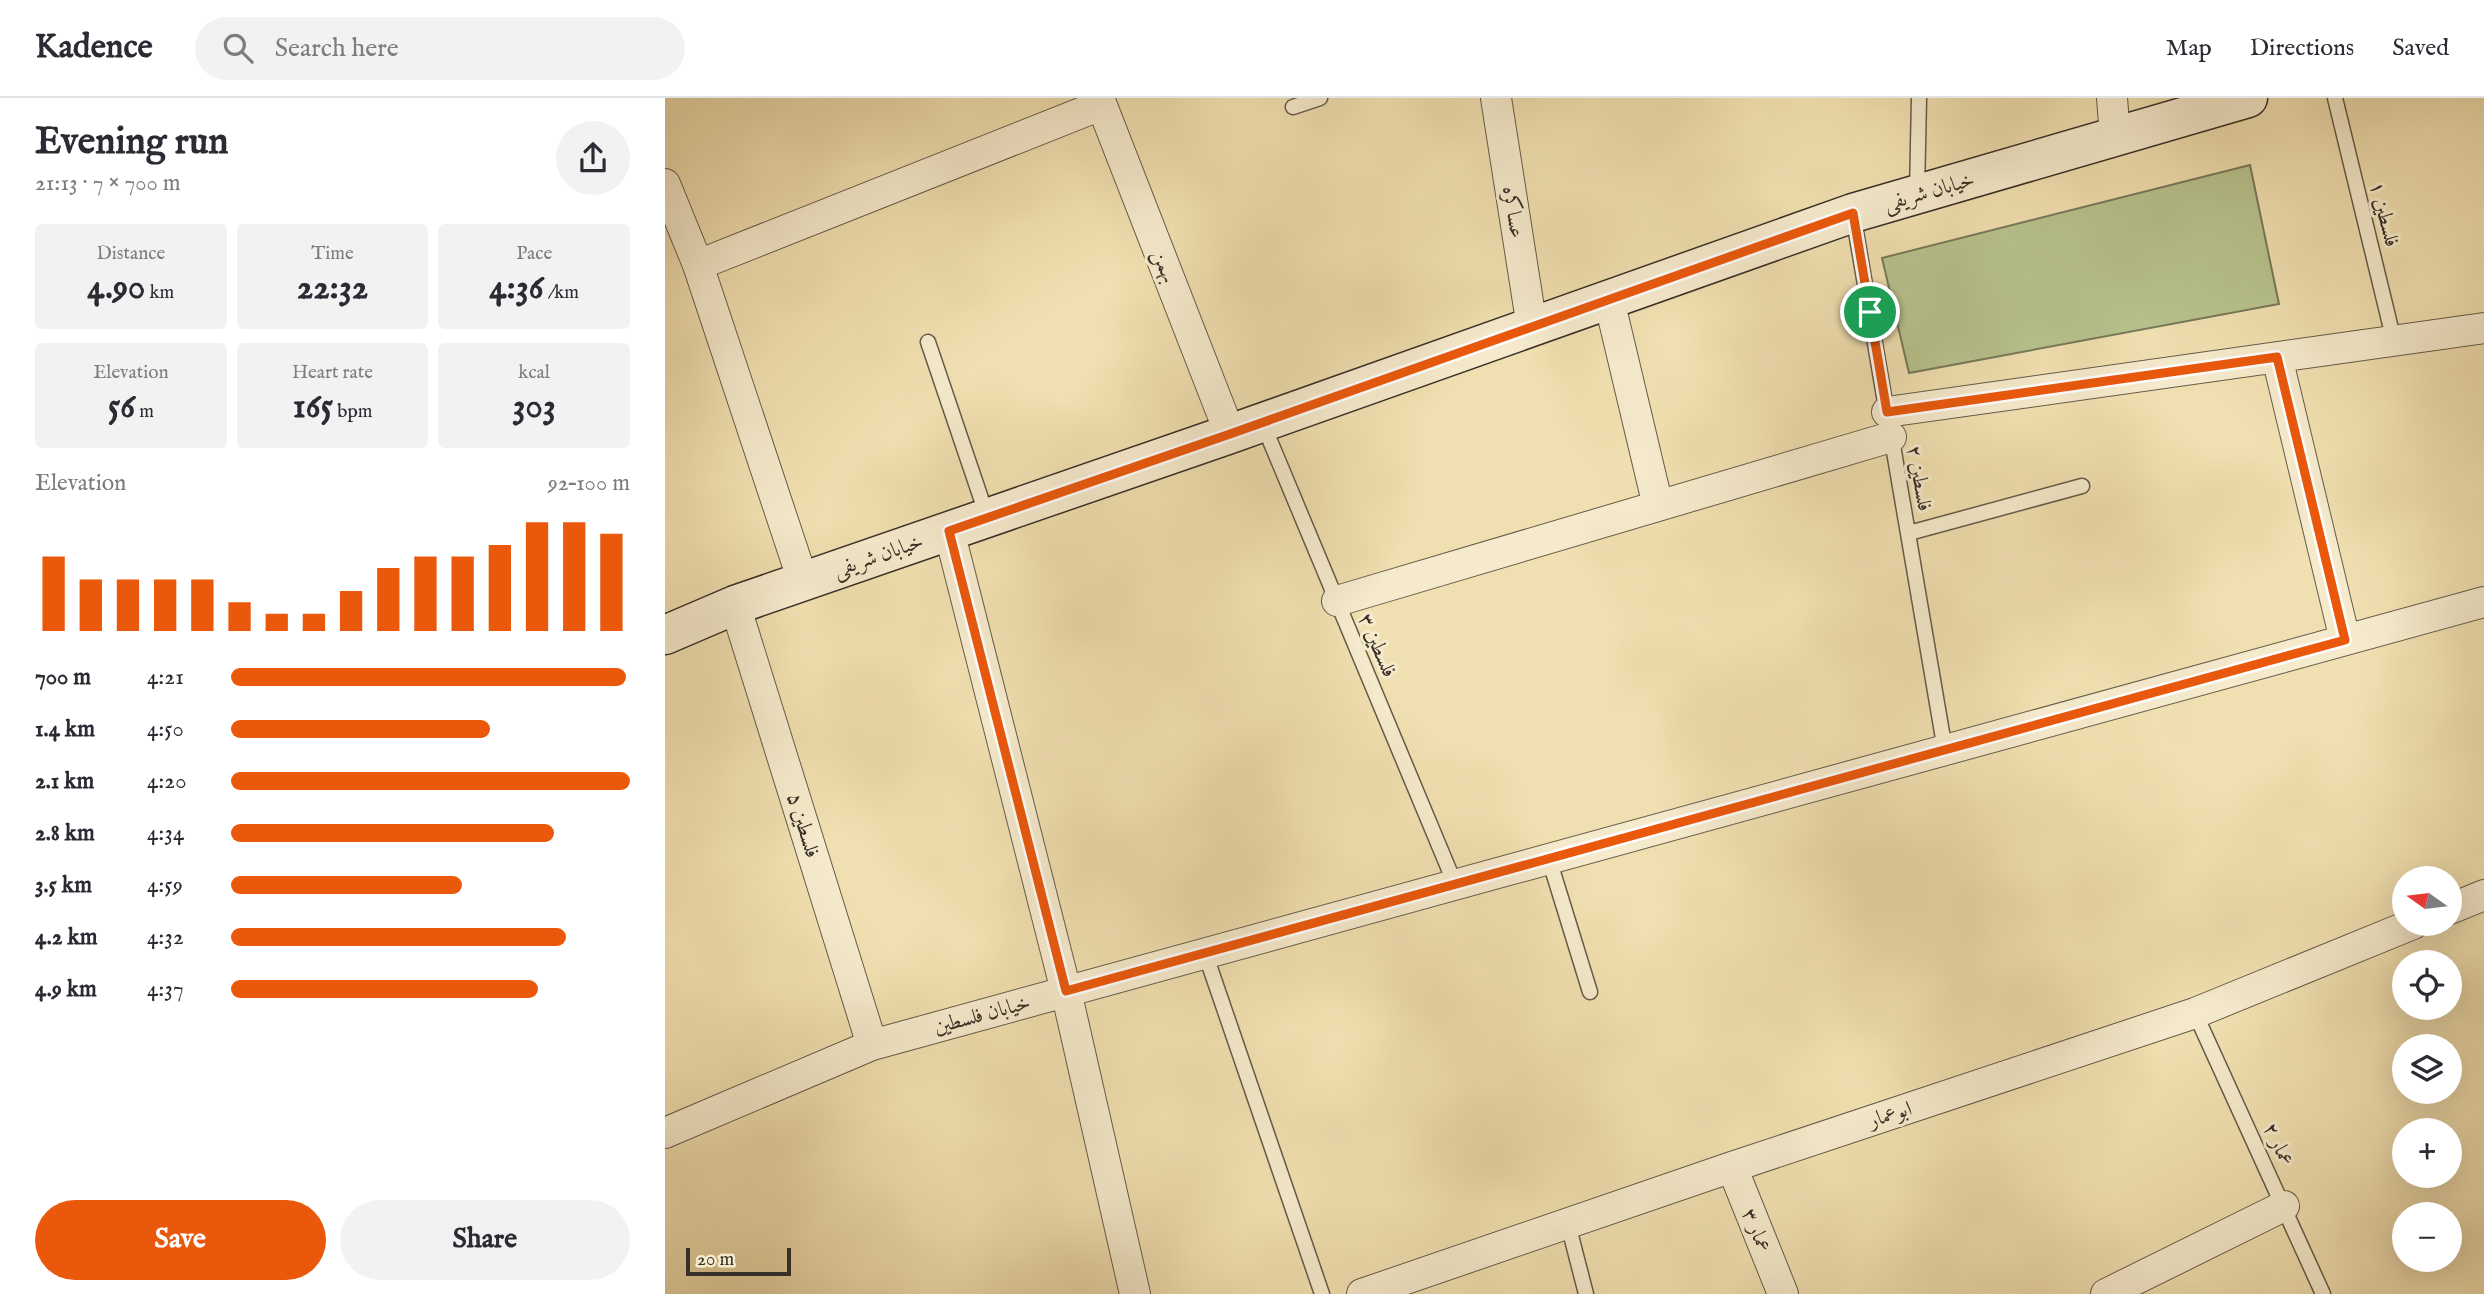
<!DOCTYPE html>
<meta charset="utf-8">
<style>
:root{--surface:#fff;--page:#f2f2f3;--text:#2b2b33;--muted:#7c7c81;--line:#e1e1e2;--accent:#ea580c}
body{margin:0;font-family:"IM FELL English",Amiri,serif;background:var(--page);color:var(--text);height:100vh;display:flex;flex-direction:column;font-size:26px;white-space:nowrap}
*{box-sizing:border-box;margin:0}
p{font-size:23px;color:var(--muted)}
.icon{flex:none;width:38px;height:38px;fill:none;stroke:currentColor;stroke-width:2;stroke-linecap:round;stroke-linejoin:round}
.map{position:relative;flex:1;overflow:hidden}
.side{display:flex;flex-direction:column;background:var(--surface);width:665px}
.side>*{flex:none}
.needle{width:46px;rotate:284deg}
.buttons{position:absolute;left:1727px;top:768px;display:grid;gap:14px}
.buttons a{display:grid;place-items:center;width:70px;height:70px;border-radius:50%;background:var(--surface);box-shadow:0 7px 28px #0002;font-size:35px}
.scale{position:absolute;left:21px;bottom:18px;width:105px;box-sizing:border-box;padding-left:7px;border:4px solid #382f26;border-top:0;font-size:19px;line-height:24px;white-space:nowrap;color:#382f26;-webkit-text-stroke:5px #f5eacc;paint-order:stroke}
.pin{position:absolute;display:grid;place-items:center;width:60px;height:60px;color:#fff;margin:-30px;border:4px solid #fff;border-radius:50%;box-shadow:0 2px 7px #0007}
.round{display:grid;place-items:center;flex:none;width:74px;height:74px;border-radius:37px;background:var(--page)}
.summary{display:flex;align-items:center;justify-content:space-between;height:119px;padding:0 35px}
h1{font-size:38px;font-weight:800;line-height:52px}
.stats{display:grid;grid-template-columns:repeat(3,1fr);gap:10px;height:119px;padding:7px 35px}
.stats div{display:grid;align-content:center;border-radius:7px;background:var(--page);text-align:center}
.stats b{font-size:35px;font-weight:800}
.stats small{font-size:19px;font-weight:400}
.stats p{font-size:19px}
.chart{height:196px;padding:14px 35px}
.chart p{display:flex;justify-content:space-between}
.chart svg{width:100%;height:126px;margin-top:7px;stroke:var(--accent);stroke-width:6}
.button{display:flex;gap:14px;margin-top:auto;padding:14px 35px}
.button a{flex:1;height:80px;border-radius:42px;background:var(--accent);color:#fff;font-size:28px;font-weight:800;line-height:80px;text-align:center}
.button a+a{background:var(--page);color:var(--text)}
ul{padding:0 35px;list-style:none;font-size:23px}
li{display:grid;grid-template-columns:112px 84px 1fr;align-items:center;height:52px}
li i{height:18px;border-radius:9px;background:var(--accent)}
header{display:flex;align-items:center;gap:42px;box-sizing:border-box;height:98px;padding:0 35px;background:var(--surface);border-bottom:2px solid var(--line)}
header strong{font-size:33px}
nav{display:flex;gap:38px;margin-inline-start:auto;font-size:24px}
.search{width:490px;height:63px;background:var(--page);display:flex;align-items:center;gap:18px;box-sizing:border-box;padding:0 24px;border-radius:38px;color:var(--muted);font-size:26px}
main{display:flex;flex:1;min-height:0}
.map>svg:first-child{display:block}
</style>
<header>
<strong>Kadence</strong>
<div class="search"><svg class="icon" aria-label="search" viewBox="0 0 24 24"><circle cx="10" cy="10" r="6"/><path d="M15 15l6 6"/></svg>Search here</div>
<nav><a>Map</a><a>Directions</a><a>Saved</a></nav>
</header>
<main>
<section class="side">
<div class="summary"><div><h1>Evening run</h1><p>21:13 · 7 × 700 m</p></div><a class="round"><svg class="icon" aria-label="share" viewBox="0 0 24 24"><path d="M12 15V3M7 8l5-5 5 5M5 13v7h14v-7"/></svg></a></div>
<div class="stats">
<div><p>Distance</p><b>4.90<small> km</small></b></div>
<div><p>Time</p><b>22:32</b></div>
<div><p>Pace</p><b>4:36<small> /km</small></b></div>
</div>
<div class="stats">
<div><p>Elevation</p><b>56<small> m</small></b></div>
<div><p>Heart rate</p><b>165<small> bpm</small></b></div>
<div><p>kcal</p><b>303</b></div>
</div>
<div class="chart"><p><span>Elevation</span>92–100 m</p>
<svg viewBox="0 0 160 44" preserveAspectRatio="none"><path d="M5 44V18M15 44V26M25 44V26M35 44V26M45 44V26M55 44V34M65 44V38M75 44V38M85 44V30M95 44V22M105 44V18M115 44V18M125 44V14M135 44V6M145 44V6M155 44V10"/></svg>
</div>
<ul>
<li><b>700 m</b>4:21<i style="width:99%"></i></li>
<li><b>1.4 km</b>4:50<i style="width:65%"></i></li>
<li><b>2.1 km</b>4:20<i style="width:100%"></i></li>
<li><b>2.8 km</b>4:34<i style="width:81%"></i></li>
<li><b>3.5 km</b>4:59<i style="width:58%"></i></li>
<li><b>4.2 km</b>4:32<i style="width:84%"></i></li>
<li><b>4.9 km</b>4:37<i style="width:77%"></i></li>
</ul>
<div class="button"><a>Save</a><a>Share</a></div>
</section>
<div class="map">
<svg width="1819" height="1196" viewBox="0 0 1819 1196">
<rect width="100%" height="100%" fill="#f0dfb0"/>
<filter id="stains"><feTurbulence type="fractalNoise" baseFrequency=".00286" numOctaves="4"/><feColorMatrix values="0 0 0 0 .2 0 0 0 0 .09 0 0 0 0 .02 0 0 0 .5 -.17"/></filter>
<radialGradient id="worn" r=".72"><stop offset=".6" stop-color="#630" stop-opacity="0"/><stop offset="1" stop-color="#630" stop-opacity=".3"/></radialGradient>
<path fill="#b7c28d" stroke="#78785a" stroke-width="2" d="M1585 67 1614 206 1244 275 1217 160Z"/>
<g fill="none" stroke-linecap="round" stroke-linejoin="round">
<defs>
<path id="lane" d="M1670 0 1729 243
M628 9 655 0
M1252 95 1254 0
M1188 116 1222 316
M263 244 322 418
M598 326 790 786
M1226 336 1280 652
M1244 435 1417 388
M884 761 925 894
M540 855 657 1196
M1530 915 1658 1196
M903 1126 921 1196"/>
<path id="street" d="M434 0 565 336
M831 0 867 229
M1447 0 1450 39
M0 86 33 167 436 7
M33 167 138 483
M944 202 993 408
M1612 259 1680 542
M1222 314 1819 230
M284 433 401 893 470 1196
M672 503 1226 339
M70 507 207 947
M1785 811 1819 797
M0 1035 207 947 1819 504
M1067 1069 1118 1196
M697 1196 1067 1069 1530 915 1748 826
M1441 1196 1619 1108"/>
<path id="secondary" d="M0 537 70 507 565 336 1188 115 1583 0"/>
</defs>
<use href="#lane" stroke="#665b48" stroke-width="17"/>
<use href="#street" stroke="#665b48" stroke-width="32"/>
<use href="#secondary" stroke="#382f26" stroke-width="41"/>
<use href="#lane" stroke="#f5eacc" stroke-width="14"/>
<use href="#street" stroke="#f5eacc" stroke-width="30"/>
<use href="#secondary" stroke="#f5eacc" stroke-width="38"/>
</g>
<g fill="none" stroke-linecap="round" stroke-linejoin="round">
<defs>
<path id="route" d="M1188 115 1222 314 1612 259 1680 542 401 893 284 433 565 336Z"/>
</defs>
<use href="#route" stroke="#fff" stroke-width="14"/>
<use href="#route" stroke="#ea580c" stroke-width="9"/>
</g>
<g text-anchor="middle" stroke-width="6" stroke-linejoin="round" paint-order="stroke">
<g font-size="21" fill="#382f26" stroke="#f5eacc">
<text transform="translate(1264 93) rotate(-16)" y="7">خیابان شریفی</text>
<text transform="translate(849 114) rotate(81)" y="7">عساکره</text>
<text transform="translate(1720 116) rotate(76)" y="7">فلسطین ۱</text>
<text transform="translate(500 168) rotate(69)" y="7">بهمن</text>
<text transform="translate(1255 380) rotate(80)" y="7">فلسطین ۲</text>
<text transform="translate(213 457) rotate(-19)" y="7">خیابان شریفی</text>
<text transform="translate(713 547) rotate(67)" y="7">فلسطین ۳</text>
<text transform="translate(139 727) rotate(73)" y="7">فلسطین ۵</text>
<text transform="translate(317 916) rotate(-15)" y="7">خیابان فلسطین</text>
<text transform="translate(1225 1016) rotate(-18)" y="7">ابوعمار</text>
<text transform="translate(1614 1046) rotate(65)" y="7">عمار ۲</text>
<text transform="translate(1092 1132) rotate(68)" y="7">عمار ۳</text>
</g>
</g>
<rect width="100%" height="100%" filter="url(#stains)"/>
<rect width="100%" height="100%" fill="url(#worn)"/>
</svg>
<div class="buttons">
<a><svg class="needle" viewBox="-14 -14 28 28"><path d="M0-13l5 13h-10z" fill="#e53935"/><path d="M0 13l5-13h-10z" fill="#7c7c81"/></svg></a>
<a><svg class="icon" aria-label="locate" viewBox="0 0 24 24"><circle cx="12" cy="12" r="6"/><path d="M12 2v4M12 18v4M2 12h4M18 12h4"/></svg></a>
<a><svg class="icon" aria-label="layers" viewBox="0 0 24 24"><path d="M12 4l9 5-9 5-9-5zM3 14l9 5 9-5"/></svg></a>
<a>+</a>
<a>−</a>
</div>
<div class="scale">20 m</div>
<div class="pin" style="left:1205px;top:214px;background:#1e9e55"><svg class="icon" aria-label="arrive" viewBox="0 0 24 24"><path d="M6 21V4h12l-3 4 3 4H6"/></svg></div>
</div>
</main>
